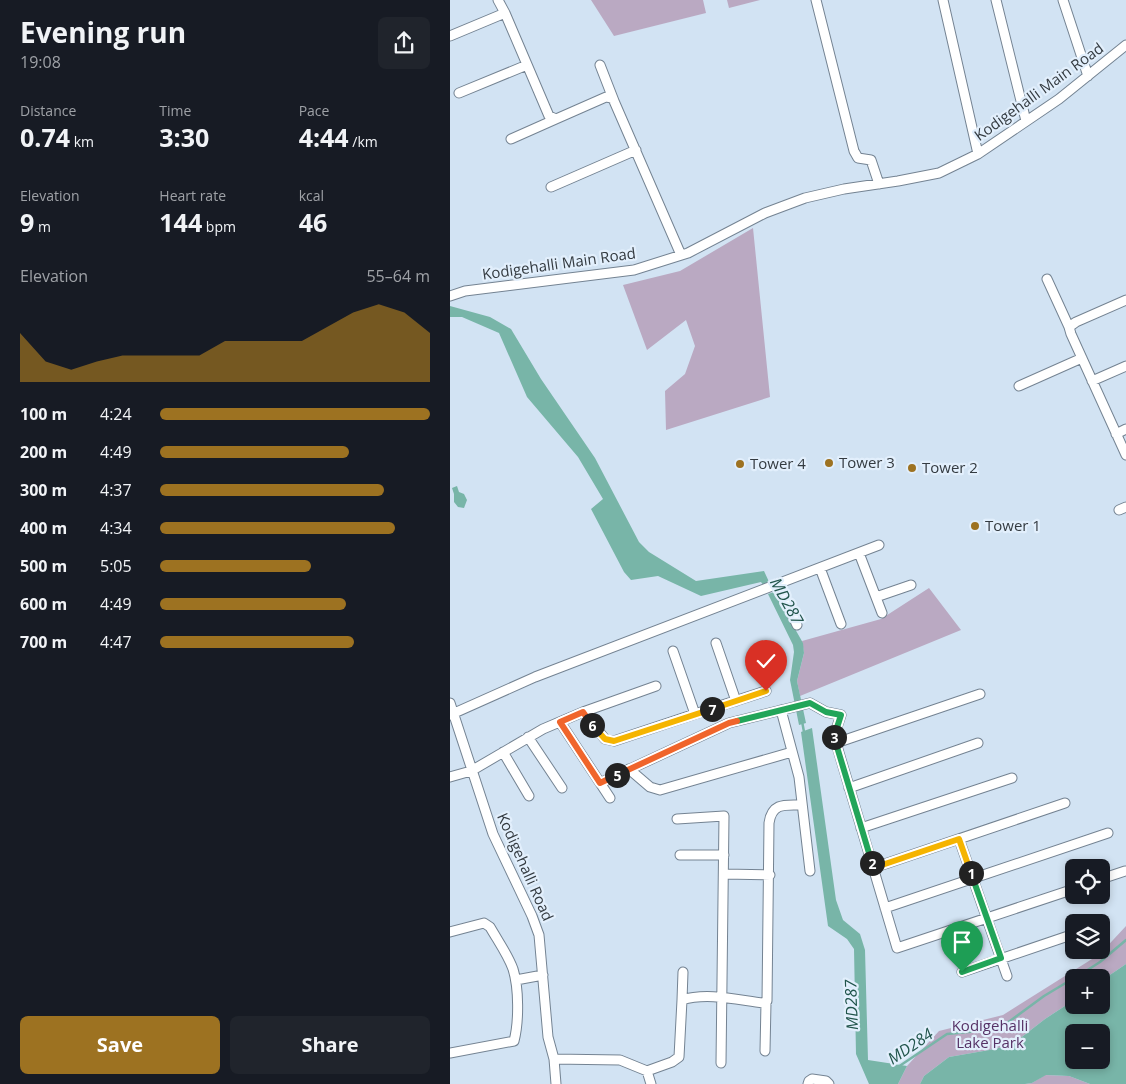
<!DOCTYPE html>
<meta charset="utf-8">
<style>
:root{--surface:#171b24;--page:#20242c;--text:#f1f3f6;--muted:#9ea1a6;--accent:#9d7221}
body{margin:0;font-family:"Open Sans",sans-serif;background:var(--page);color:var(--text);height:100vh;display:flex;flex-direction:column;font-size:19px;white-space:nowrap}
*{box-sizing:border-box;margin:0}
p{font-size:16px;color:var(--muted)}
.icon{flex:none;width:28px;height:28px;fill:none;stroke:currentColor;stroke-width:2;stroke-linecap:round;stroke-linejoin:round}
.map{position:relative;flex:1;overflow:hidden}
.drawer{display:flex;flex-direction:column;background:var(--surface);width:450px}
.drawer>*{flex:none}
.controls{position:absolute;left:615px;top:859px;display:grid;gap:10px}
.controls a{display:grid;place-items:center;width:45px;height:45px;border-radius:8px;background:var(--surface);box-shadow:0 2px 8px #0003;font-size:25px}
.pin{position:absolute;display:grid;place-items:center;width:42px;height:42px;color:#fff;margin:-51px -21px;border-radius:50% 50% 50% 0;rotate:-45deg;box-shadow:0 0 5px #0007}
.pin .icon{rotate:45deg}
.km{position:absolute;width:25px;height:25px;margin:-12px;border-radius:50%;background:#222;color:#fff;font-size:14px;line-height:25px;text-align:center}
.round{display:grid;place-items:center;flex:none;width:52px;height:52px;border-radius:8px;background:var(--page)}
.headline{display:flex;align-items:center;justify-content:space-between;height:85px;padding:0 20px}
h1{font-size:28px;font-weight:700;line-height:38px}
.figures{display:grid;grid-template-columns:repeat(3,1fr);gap:8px;height:85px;padding:5px 20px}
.figures div{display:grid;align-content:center}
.figures b{font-size:25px;font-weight:700}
.figures small{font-size:14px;font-weight:400}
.figures p{font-size:14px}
.chart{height:140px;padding:10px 20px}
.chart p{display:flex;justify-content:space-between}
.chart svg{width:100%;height:90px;margin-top:5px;fill:var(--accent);opacity:.7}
.button{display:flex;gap:10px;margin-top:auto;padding:10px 20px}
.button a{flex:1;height:58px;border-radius:8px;background:var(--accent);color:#fff;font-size:20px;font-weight:700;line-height:58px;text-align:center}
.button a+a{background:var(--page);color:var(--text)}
ul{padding:0 20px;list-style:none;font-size:16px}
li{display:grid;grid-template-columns:80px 60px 1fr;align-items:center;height:38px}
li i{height:12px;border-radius:6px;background:var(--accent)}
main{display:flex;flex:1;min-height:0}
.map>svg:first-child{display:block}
</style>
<main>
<section class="drawer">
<div class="headline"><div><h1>Evening run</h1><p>19:08</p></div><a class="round"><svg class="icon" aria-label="share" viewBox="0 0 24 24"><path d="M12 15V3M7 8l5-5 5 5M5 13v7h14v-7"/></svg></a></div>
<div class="figures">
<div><p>Distance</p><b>0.74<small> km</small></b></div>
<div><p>Time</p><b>3:30</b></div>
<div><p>Pace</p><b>4:44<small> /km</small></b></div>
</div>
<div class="figures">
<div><p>Elevation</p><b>9<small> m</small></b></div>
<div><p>Heart rate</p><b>144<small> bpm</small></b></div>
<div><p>kcal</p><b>46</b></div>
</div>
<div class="chart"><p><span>Elevation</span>55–64 m</p>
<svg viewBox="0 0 160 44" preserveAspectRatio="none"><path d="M0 44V20L10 34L20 38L30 34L40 31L50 31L60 31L70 31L80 24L90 24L100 24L110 24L120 17L130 10L140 6L150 10L160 20V44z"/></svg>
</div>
<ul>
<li><b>100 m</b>4:24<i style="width:100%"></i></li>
<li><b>200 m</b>4:49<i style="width:70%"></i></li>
<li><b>300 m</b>4:37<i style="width:83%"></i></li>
<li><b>400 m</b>4:34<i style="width:87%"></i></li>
<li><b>500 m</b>5:05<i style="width:56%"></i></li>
<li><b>600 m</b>4:49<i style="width:69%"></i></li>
<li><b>700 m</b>4:47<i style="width:72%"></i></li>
</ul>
<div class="button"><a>Save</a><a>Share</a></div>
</section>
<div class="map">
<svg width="676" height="1084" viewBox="0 0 676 1084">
<rect width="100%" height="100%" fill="#d2e3f3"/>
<path fill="#baa9c2" d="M141 0H253L256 13 164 36Z
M277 0H310L279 8Z
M303 228 320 397 216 430 215 391 235 374 245 346 236 320 197 350 173 285 230 271Z
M479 588 511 630 350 696 347 681 354 653 352 641 431 619Z
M676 926V964L651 981V978H624V1000L595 1019 564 1043 545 1049 499 1057 474 1076 470 1084H448L457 1066 489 1031 553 1015 650 954Z
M595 1075 619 1076 640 1084H575L582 1083Z"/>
<path fill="#78b5a8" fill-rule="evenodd" d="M0 306 40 317 61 329 91 379 145 458 189 542 199 552 246 581 314 571 320 584 314 586 311 582 251 596 208 576 181 580 174 572 141 509 153 499 128 457 77 397 49 333 12 317H0Z
M7 486 9 492 14 494 17 500 14 508 8 507 4 502V494L2 488Z
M324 592 353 643 354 653 347 681 356 723 349 725 340 680 344 652 343 645 318 594Z
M362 728 386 900 393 920 410 934 415 950 418 1060 457 1066 448 1084H419L406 1054 404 949 397 939 378 926 351 732Z
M676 964V1084H640L619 1076 596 1075 582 1083 575 1084H470L474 1076 499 1057 545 1049 564 1043 595 1019 624 1000V1005H651V981ZM651 1032V1060H624V1032Z"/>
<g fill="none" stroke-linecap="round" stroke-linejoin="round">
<path stroke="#78b5a8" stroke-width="2.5" d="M352 721 354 732
M625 978 650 962 676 940
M448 1067 497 1034 549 1029 594 996 624 978"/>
<defs>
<path id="minor" d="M48 0 55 13 99 116 106 119 156 97 162 98 164 101 231 255
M366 0 404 151 408 158 421 160 429 184
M493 0 528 154
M546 0 576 121
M613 0 638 76
M0 36 55 13
M150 65 164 101
M9 93 77 65
M61 139 106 119
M101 187 186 150
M597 279 619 327
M0 296 15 291 184 270 238 253 315 213 355 198 394 189 448 181 489 173 528 154 609 99 676 45
M676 300 626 322 619 327 621 334 676 455
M642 381 676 366
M569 386 632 358
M666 434 676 429
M669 510 676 507
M409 553 432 613
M370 568 391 624
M328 584 347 625
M426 597 461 585
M266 643 286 701
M0 703 43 834 82 916 89 935 98 1037 104 1059 170 1060 197 1071 201 1084
M331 710 349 777 360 871
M133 712 155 739 164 741 245 714 223 651
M245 714 316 691
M0 715 85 677 429 545
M110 722 160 798
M78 737 112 788
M386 743 530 694
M53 752 79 796
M179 769 200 787 210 790 342 752
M0 777 21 771 93 729 133 712 206 686
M150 783 279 723 360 703 376 712 391 715 384 736 447 948 624 889
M399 788 528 743
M227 819 274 816 271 1063
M411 828 562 778
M509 839 557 976
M230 855H274
M423 868 615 803
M274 874 320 875
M651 879 675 871
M435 908 658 833
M651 925H652
M0 932 34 923 40 927C48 941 58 955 63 969 69 988 69 1022 64 1041L0 1053
M512 972 624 934
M66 980 93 975
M232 1000 233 972
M315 1051 316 1003
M104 1059 106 1084
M197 1071 222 1062 229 1057 232 1000C257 992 288 1000 313 1003L317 1001 319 823C322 802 336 805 352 805
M358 1084 359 1081 362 1079 376 1081 379 1084"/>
</defs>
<use href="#minor" stroke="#748392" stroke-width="11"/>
<use href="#minor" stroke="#fff" stroke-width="9"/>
</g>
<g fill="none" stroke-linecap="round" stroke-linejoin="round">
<defs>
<path id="split-1" d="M512 972 551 958 521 873"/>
<path id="split-2" d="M422 863 423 868 509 839 521 873"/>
<path id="split-3" d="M384 737 422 863"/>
<path id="split-4" d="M287 721 360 703 376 712 391 715 384 737"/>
<path id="split-5" d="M167 775 279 723 287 721"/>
<path id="split-6" d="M142 725 133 712 110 722 150 783 167 775"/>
<path id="split-7" d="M142 725 155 739 164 741 262 709"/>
<path id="split-8" d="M262 709 316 691"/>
</defs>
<use href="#split-1" stroke="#fff" stroke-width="10"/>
<use href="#split-2" stroke="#fff" stroke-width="10"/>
<use href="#split-3" stroke="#fff" stroke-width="10"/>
<use href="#split-4" stroke="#fff" stroke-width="10"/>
<use href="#split-5" stroke="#fff" stroke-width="10"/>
<use href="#split-6" stroke="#fff" stroke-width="10"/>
<use href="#split-7" stroke="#fff" stroke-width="10"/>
<use href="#split-8" stroke="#fff" stroke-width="10"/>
<use href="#split-1" stroke="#22a559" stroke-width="6"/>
<use href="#split-2" stroke="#f5b400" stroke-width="6"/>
<use href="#split-3" stroke="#22a559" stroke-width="6"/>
<use href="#split-4" stroke="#22a559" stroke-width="6"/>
<use href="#split-5" stroke="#f0652b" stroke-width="6"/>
<use href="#split-6" stroke="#f0652b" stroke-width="6"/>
<use href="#split-7" stroke="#f5b400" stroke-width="6"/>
<use href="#split-8" stroke="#f5b400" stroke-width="6"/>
</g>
<g fill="#9d7221" stroke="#e2effc" stroke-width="2">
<circle cx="379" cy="463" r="5"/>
<circle cx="290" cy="464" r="5"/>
<circle cx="462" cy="468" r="5"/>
<circle cx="525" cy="526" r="5"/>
</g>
<g text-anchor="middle" stroke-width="4.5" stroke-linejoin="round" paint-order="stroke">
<g font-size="15" fill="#343b41" stroke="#e2effc">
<text transform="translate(589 92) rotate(-36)" y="5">Kodigehalli Main Road</text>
<text transform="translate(109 264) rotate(-8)" y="5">Kodigehalli Main Road</text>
<text transform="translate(75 867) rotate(66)" y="5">Kodigehalli Road</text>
</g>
<g font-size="15" fill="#343b41" stroke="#e2effc" text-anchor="start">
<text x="389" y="468">Tower 3</text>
<text x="300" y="469">Tower 4</text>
<text x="472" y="473">Tower 2</text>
<text x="535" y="531">Tower 1</text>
</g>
<g font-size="15" fill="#563266" stroke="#e2effc">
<text x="540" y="1031">Kodigehalli<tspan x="540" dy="17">Lake Park</tspan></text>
</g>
<g font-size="16" font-style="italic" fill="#20544b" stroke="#e2effc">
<text transform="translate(337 601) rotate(61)" y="6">MD287</text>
<text transform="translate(401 1005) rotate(-92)" y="6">MD287</text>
<text transform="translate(460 1046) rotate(-34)" y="6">MD284</text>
</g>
</g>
</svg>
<div class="controls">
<a><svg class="icon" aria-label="locate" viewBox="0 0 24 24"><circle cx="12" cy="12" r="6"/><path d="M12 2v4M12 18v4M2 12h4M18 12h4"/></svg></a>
<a><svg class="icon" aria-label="layers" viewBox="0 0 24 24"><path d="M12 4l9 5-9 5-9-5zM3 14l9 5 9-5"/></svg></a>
<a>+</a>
<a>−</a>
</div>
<div class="pin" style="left:512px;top:972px;background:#1e9e55"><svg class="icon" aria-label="arrive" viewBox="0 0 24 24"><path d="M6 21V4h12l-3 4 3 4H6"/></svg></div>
<div class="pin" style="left:316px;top:691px;background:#d93025"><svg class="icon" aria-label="check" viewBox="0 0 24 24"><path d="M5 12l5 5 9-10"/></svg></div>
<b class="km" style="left:521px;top:873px">1</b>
<b class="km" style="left:422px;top:863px">2</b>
<b class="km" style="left:384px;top:737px">3</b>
<b class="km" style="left:167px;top:775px">5</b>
<b class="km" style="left:142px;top:725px">6</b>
<b class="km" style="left:262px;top:709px">7</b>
</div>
</main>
